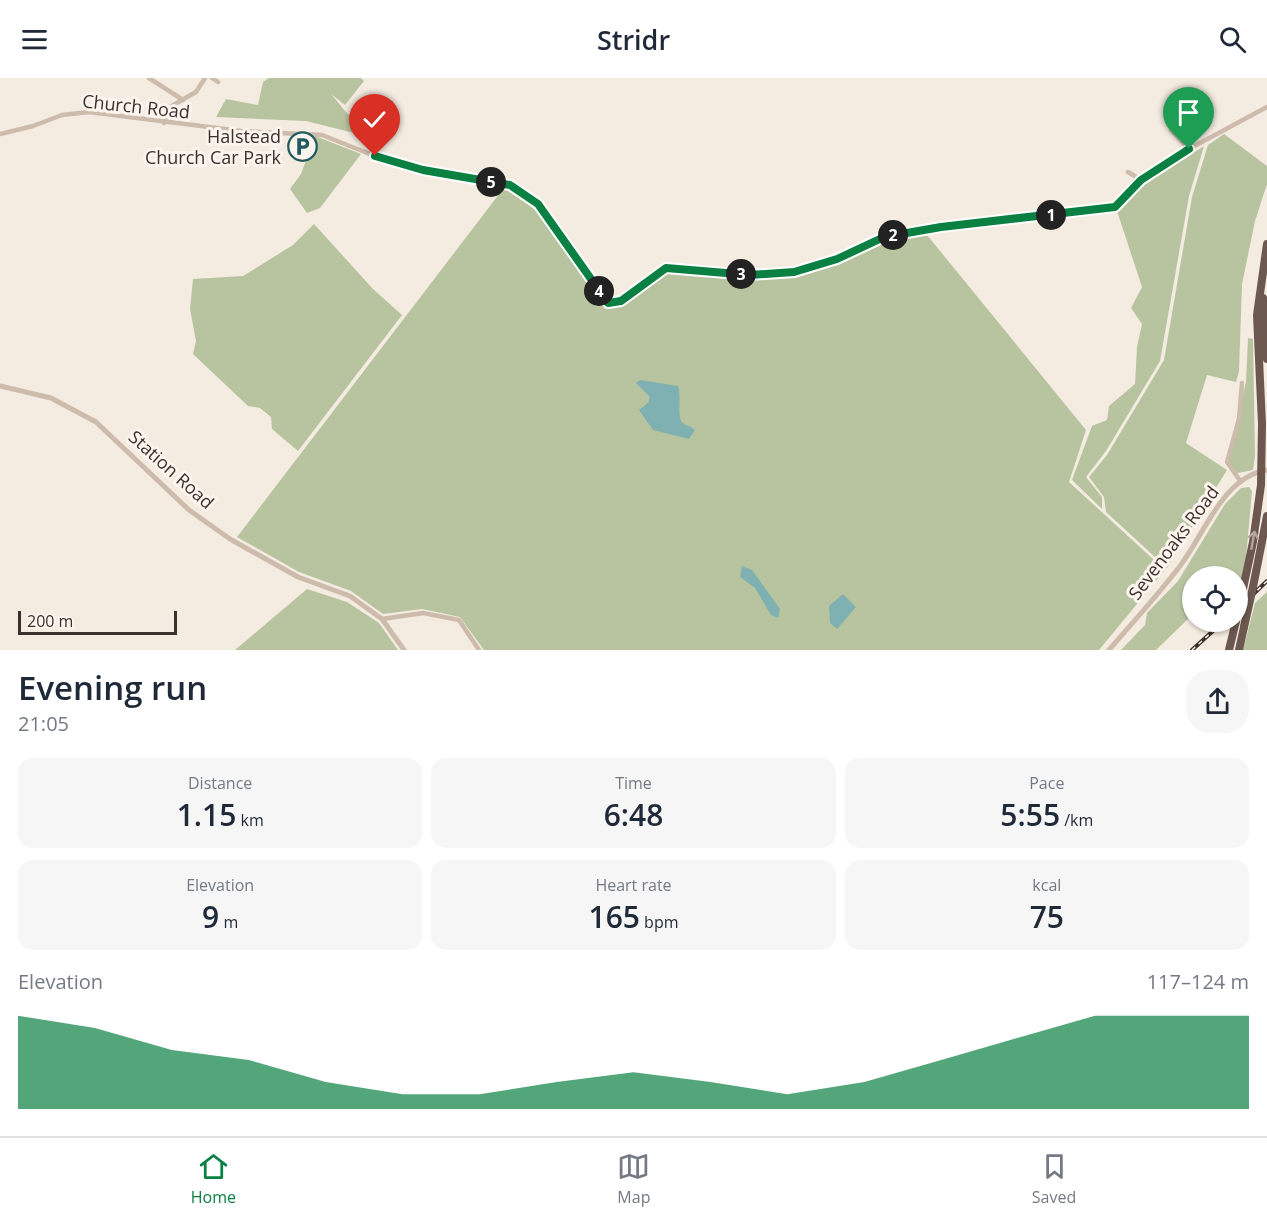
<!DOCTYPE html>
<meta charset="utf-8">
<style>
:root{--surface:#fff;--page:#f6f6f7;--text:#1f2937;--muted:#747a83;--line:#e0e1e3;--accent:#0b8043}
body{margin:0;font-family:"Open Sans",sans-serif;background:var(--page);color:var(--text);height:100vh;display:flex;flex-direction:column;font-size:22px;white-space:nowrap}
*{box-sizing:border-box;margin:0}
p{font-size:20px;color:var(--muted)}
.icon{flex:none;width:33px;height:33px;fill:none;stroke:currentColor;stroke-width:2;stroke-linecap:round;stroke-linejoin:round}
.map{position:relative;height:572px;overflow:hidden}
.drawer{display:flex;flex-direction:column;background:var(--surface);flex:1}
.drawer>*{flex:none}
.fabs{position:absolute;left:1182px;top:488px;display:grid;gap:12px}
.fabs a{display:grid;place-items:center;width:66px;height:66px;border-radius:50%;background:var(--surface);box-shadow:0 2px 4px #0004;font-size:30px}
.scale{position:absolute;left:18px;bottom:15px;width:159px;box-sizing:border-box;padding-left:6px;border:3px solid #3b302b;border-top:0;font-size:16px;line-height:21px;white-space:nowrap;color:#3b302b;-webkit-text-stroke:4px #fbf5ee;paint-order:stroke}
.pin{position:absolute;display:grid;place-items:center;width:51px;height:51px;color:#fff;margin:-62px -26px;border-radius:50% 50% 50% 0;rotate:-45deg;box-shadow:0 0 6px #0007}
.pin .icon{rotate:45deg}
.km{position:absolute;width:30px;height:30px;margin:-15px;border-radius:50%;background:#222;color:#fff;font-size:16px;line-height:30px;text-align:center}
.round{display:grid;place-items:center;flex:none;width:63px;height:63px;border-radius:24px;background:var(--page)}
.headline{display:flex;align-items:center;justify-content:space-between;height:102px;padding:0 18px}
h1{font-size:33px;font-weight:600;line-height:45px}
.metrics{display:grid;grid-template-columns:repeat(3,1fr);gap:9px;height:102px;padding:6px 18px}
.metrics div{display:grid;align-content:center;border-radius:15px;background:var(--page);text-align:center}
.metrics b{font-size:30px;font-weight:600}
.metrics small{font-size:16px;font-weight:400}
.metrics p{font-size:16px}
.chart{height:168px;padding:12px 18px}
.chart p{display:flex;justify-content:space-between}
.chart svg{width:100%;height:108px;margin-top:6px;fill:var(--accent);opacity:.7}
header{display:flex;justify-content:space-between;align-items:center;height:78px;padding:0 18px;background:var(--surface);font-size:27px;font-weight:600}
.tabs{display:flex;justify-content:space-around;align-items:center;height:84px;border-top:2px solid var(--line);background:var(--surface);font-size:16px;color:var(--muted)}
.tabs a{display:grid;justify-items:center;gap:3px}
.tabs .current{color:var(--accent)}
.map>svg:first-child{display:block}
</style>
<header><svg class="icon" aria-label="menu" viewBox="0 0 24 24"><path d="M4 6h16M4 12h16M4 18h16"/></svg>Stridr<svg class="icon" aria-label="search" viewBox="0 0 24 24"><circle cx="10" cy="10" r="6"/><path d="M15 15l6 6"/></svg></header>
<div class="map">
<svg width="1267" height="572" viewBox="0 0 1267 572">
<rect width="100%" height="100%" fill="#f4ebe1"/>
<path fill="#b8c4a0" d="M269 0H361L364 3 345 27 331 16 366 58 306 43 216 39 226 21 258 27 263 4Z
M1224 56 1267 88V106L1255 143 1242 206 1239 293 1236 304 1207 297 1186 365 1227 392 1167 490 1106 434 1104 419 1089 399 1107 377 1164 282 1192 119 1208 67Z
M315 58 361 76 320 130 307 135 290 111 301 96Z
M1204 68 1189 118 1160 283 1106 373 1086 399 1102 419V431L1072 402 1092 348 1107 342 1109 328 1135 306 1137 269 1142 246 1131 230 1142 209 1117 133 1144 106Z
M503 111C536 116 586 200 606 229L623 227 668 195 747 202 794 200 837 187 886 163 927 157 1086 352 1069 404 1165 492 1099 572H484L460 539 422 531 383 536 351 513 299 494 237 459Z
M314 146 373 211 402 237 298 373 272 351 271 339 260 330 248 328 193 276 196 263 190 231 193 201 243 198 293 167Z
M1248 260 1253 261 1255 378 1253 392 1238 395 1226 385 1246 304Z
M1249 409 1252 413 1246 480 1238 518V498H1192V537L1156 572H1121L1145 547 1147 535 1178 503 1225 426 1241 410Z
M307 511 347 524 379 545 398 572H235Z
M1267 514V572H1243L1255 525Z"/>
<path fill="#7fb0b2" d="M640 302 678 308C682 318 676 341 683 345 687 348 691 348 695 352L689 361 653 352 639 332 648 325 650 319 636 305Z
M742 488 752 492 780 531 778 540 771 537 755 510 740 499Z
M843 516 856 529 837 551 830 545 829 528Z"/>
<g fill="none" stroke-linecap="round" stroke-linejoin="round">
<path stroke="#cdbbac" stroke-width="4.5" d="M149 0 183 22
M212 0 218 4
M164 45 168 30 196 14 205 0
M1171 52 1189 71
M0 56 33 48 62 37 89 34 241 53 322 57 375 78 423 91 510 107 538 126 608 225 621 223 666 190 750 197 794 194 837 181 884 159 941 149 1115 129 1141 102 1189 71 1267 29
M1128 94 1141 102
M1241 404 1227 384 1239 341 1242 305
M382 541 423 535 459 542 479 572"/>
<path stroke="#cdbbac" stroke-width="5" d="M0 308 51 320 96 344 189 432 230 461 298 499 350 518 382 541 404 572
M1109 572C1133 544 1158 517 1180 488 1205 455 1223 399 1267 392"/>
<path stroke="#6c584f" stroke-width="8" d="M1263 220 1267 281
M1253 509 1267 438
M1241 520 1253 464 1261 407 1262 346 1257 237 1267 166
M1229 572 1236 543
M1239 572 1244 549"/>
<defs>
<path id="rail" d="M1238 531 1267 503
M1192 572 1224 543"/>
</defs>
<use href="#rail" stroke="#3b302b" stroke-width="4"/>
<use href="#rail" stroke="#fbf5ee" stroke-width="1.5" stroke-dasharray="4.5" stroke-linecap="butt"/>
<path stroke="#6c584f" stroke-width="8" d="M1238 536 1241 520
M1244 549 1253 509"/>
</g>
<defs><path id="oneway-shaft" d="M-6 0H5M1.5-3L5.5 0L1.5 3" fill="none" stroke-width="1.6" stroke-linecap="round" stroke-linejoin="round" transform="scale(1.5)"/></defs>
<use stroke="#b4a69e" href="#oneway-shaft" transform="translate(1253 462) rotate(-80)"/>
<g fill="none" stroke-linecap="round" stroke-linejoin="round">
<defs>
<path id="route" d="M375 78 423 92 510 107 538 126 608 225 621 223 666 190 750 197 794 194 837 181 884 159 941 149 1115 129 1141 102 1189 71"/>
</defs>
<use href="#route" stroke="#fff" stroke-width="12"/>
<use href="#route" stroke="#0b8043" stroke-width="8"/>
</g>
<defs>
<symbol id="parking-ring" viewBox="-11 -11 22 22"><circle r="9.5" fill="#fbf5ee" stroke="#1f5a5e" stroke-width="1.5"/><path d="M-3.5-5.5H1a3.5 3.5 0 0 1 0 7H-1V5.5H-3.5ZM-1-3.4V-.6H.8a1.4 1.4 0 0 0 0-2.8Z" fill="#1f5a5e"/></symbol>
</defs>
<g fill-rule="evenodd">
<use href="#parking-ring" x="286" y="52" width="33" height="33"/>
</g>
<g text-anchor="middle" stroke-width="6" stroke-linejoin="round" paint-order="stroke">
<g font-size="18" fill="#3b302b" stroke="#fbf5ee">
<text transform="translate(136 29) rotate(6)" y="6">Church Road</text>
<text transform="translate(171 392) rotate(42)" y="6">Station Road</text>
<text transform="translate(1174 465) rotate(-53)" y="6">Sevenoaks Road</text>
</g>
<g font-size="18" fill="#3b302b" stroke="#fbf5ee" text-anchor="end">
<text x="281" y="65">Halstead<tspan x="281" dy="21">Church Car Park</tspan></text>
</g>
</g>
</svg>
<div class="fabs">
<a><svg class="icon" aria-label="locate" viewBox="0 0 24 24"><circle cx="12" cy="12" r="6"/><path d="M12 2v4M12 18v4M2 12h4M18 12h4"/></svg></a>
</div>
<div class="scale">200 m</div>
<div class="pin" style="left:1189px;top:71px;background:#1e9e55"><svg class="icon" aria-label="arrive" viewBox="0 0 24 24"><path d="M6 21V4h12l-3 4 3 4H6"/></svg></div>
<div class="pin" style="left:375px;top:78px;background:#d93025"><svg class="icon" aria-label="check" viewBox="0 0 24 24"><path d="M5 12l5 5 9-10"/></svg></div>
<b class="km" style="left:1051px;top:137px">1</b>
<b class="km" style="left:893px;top:157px">2</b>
<b class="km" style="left:741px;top:196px">3</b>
<b class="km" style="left:599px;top:213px">4</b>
<b class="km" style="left:491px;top:104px">5</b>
</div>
<section class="drawer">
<div class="headline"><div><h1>Evening run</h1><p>21:05</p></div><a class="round"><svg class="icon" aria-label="share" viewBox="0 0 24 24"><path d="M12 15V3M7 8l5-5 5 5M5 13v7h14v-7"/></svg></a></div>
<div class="metrics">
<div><p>Distance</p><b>1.15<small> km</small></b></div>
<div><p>Time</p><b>6:48</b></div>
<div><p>Pace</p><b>5:55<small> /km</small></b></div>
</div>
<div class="metrics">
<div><p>Elevation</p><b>9<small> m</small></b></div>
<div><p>Heart rate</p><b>165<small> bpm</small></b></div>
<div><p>kcal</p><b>75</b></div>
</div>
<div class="chart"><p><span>Elevation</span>117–124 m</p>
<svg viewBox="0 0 160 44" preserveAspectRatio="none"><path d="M0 44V6L10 11L20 20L30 24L40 33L50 38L60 38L70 33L80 29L90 33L100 38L110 33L120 24L130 15L140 6L150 6L160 6V44z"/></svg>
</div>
</section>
<nav class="tabs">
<a class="current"><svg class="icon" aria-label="home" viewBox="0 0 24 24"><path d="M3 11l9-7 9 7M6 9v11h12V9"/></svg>Home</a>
<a><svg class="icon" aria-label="map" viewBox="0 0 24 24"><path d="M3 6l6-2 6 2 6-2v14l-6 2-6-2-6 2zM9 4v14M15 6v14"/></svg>Map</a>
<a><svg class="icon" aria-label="saved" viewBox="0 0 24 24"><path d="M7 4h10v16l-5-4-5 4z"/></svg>Saved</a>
</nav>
